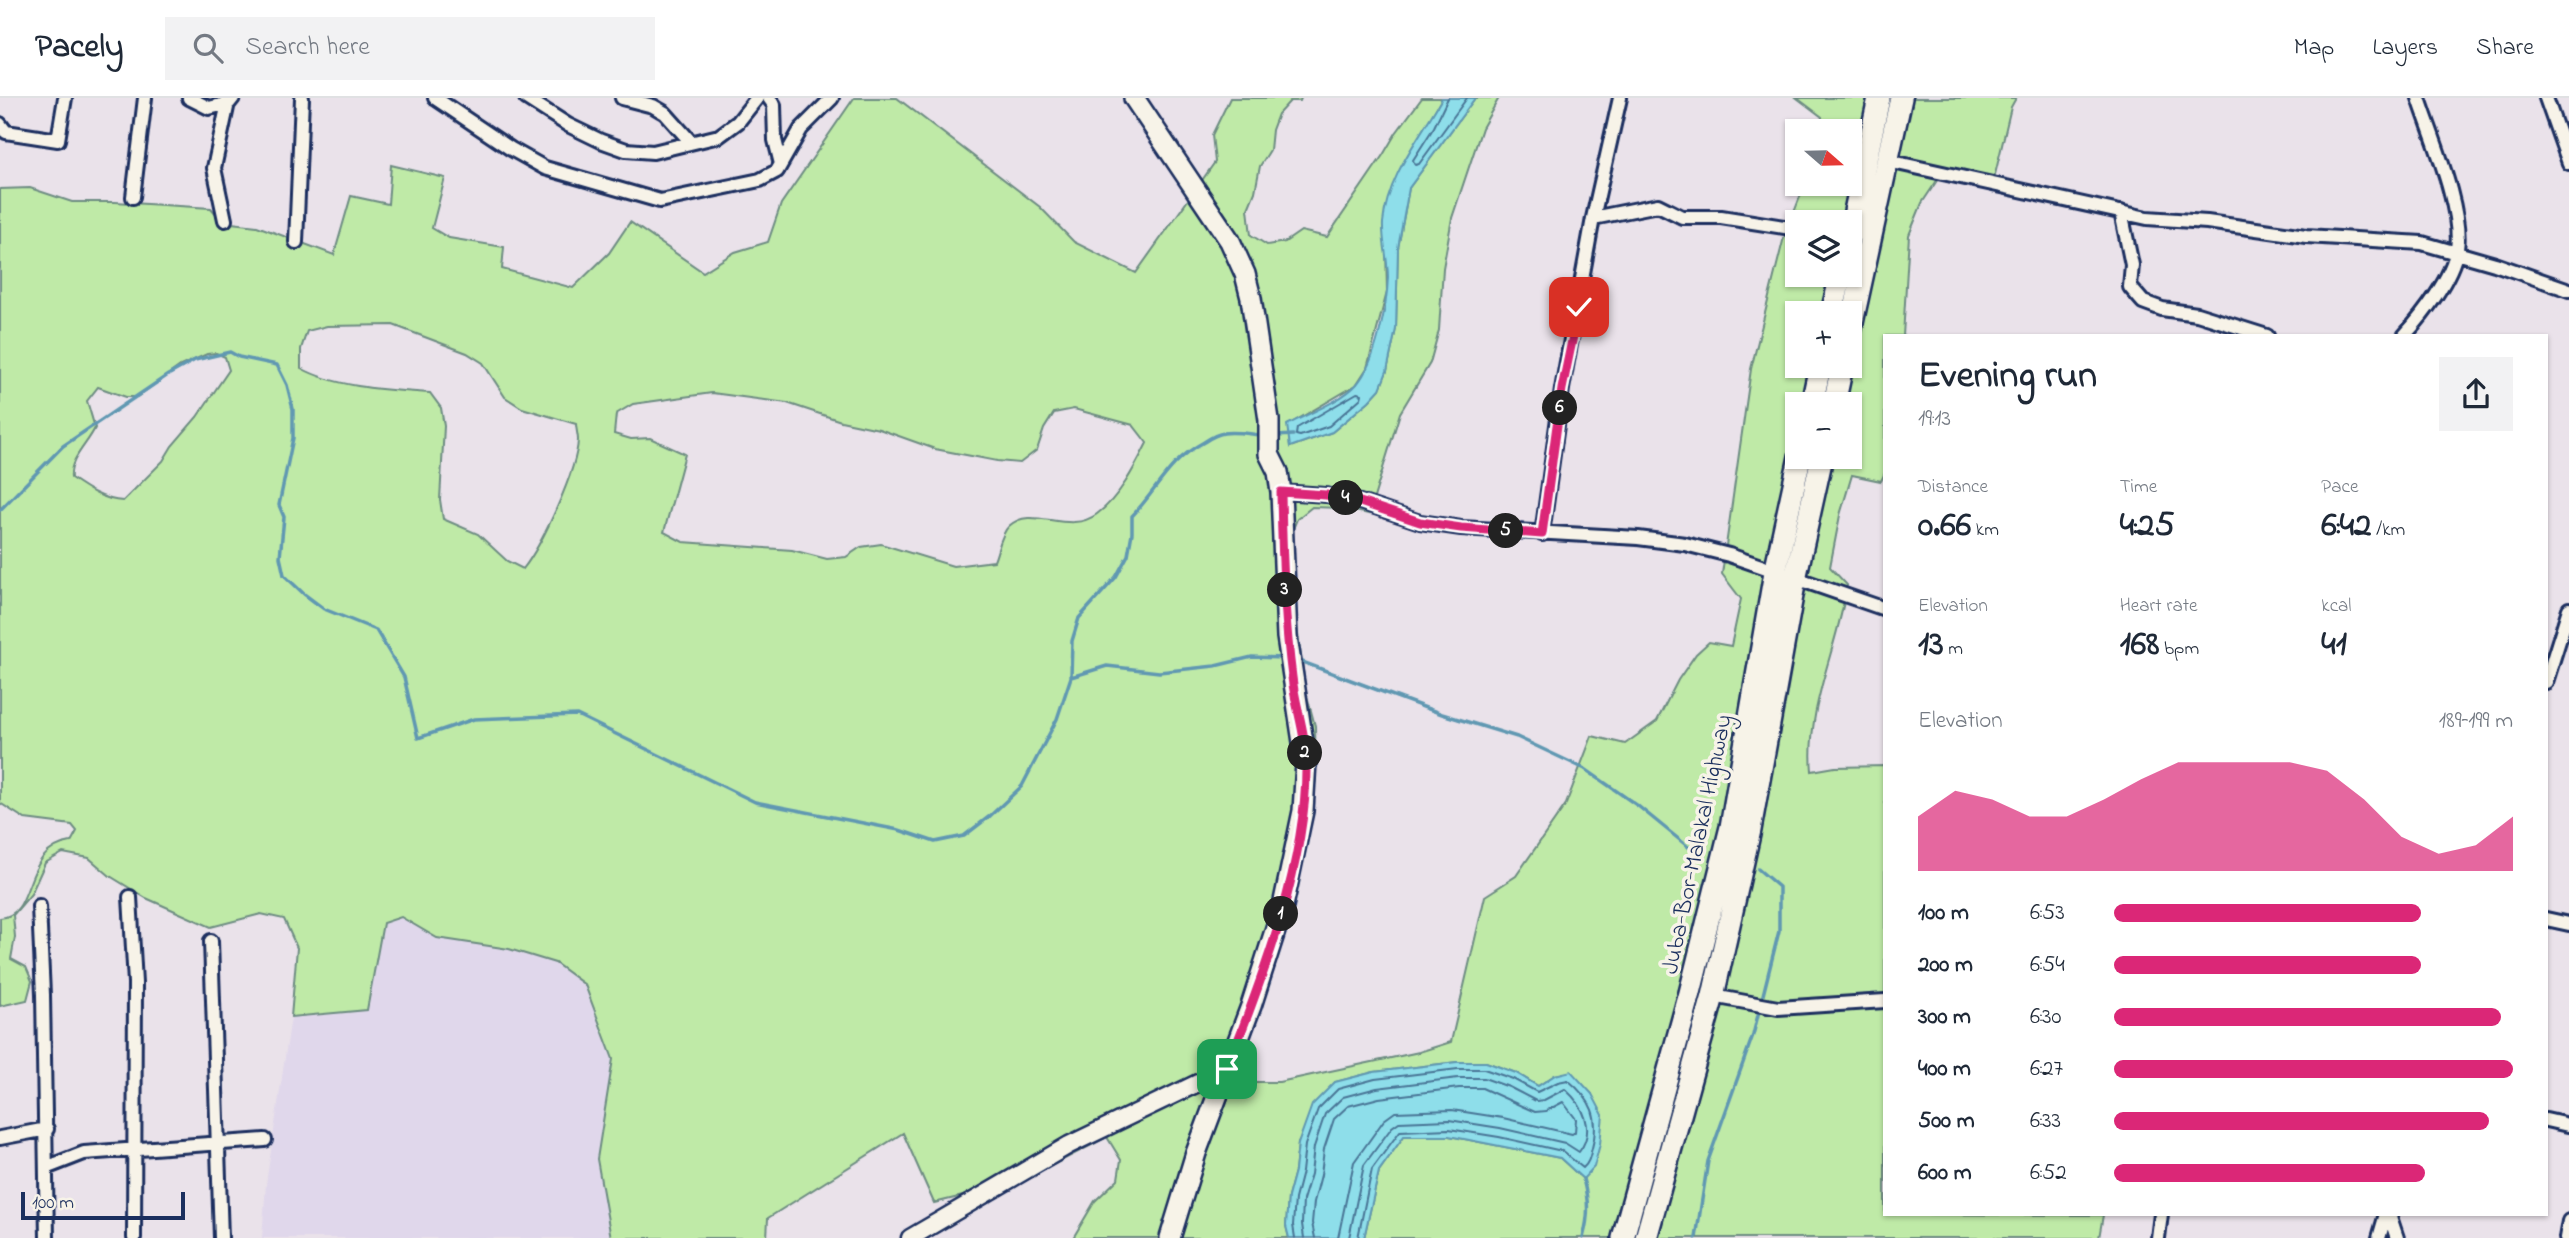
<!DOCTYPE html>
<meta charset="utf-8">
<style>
:root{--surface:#fff;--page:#f2f2f3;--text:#1f2937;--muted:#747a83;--line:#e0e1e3;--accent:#db2777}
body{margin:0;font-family:"Indie Flower",sans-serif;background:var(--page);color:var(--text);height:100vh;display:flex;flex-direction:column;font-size:26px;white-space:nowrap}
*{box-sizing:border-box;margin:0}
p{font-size:23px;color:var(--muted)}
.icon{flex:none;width:38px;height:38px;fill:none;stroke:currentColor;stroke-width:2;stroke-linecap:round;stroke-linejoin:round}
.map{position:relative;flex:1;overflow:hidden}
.drawer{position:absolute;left:1883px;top:236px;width:665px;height:882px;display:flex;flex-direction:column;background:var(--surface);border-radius:0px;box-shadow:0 2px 5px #0004}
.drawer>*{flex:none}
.needle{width:46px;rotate:110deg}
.fabs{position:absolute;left:1785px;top:21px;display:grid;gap:14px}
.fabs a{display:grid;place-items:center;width:77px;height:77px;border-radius:0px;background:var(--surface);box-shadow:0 2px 5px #0004;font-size:35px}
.scale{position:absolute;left:21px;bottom:18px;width:164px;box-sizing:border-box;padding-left:7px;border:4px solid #1b2f5e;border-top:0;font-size:19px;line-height:24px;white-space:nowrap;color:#1b2f5e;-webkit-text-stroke:5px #f7f3e8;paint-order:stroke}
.pin{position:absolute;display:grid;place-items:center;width:60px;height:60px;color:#fff;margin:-30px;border-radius:14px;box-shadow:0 4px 10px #0006}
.km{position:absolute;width:35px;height:35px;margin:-18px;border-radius:50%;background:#222;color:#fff;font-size:19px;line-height:35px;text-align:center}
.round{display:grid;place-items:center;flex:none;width:74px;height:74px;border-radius:0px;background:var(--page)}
.headline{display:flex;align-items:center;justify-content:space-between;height:119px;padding:0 35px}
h1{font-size:38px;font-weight:700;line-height:52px}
.figures{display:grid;grid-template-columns:repeat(3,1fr);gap:10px;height:119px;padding:7px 35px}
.figures div{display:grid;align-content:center}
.figures b{font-size:35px;font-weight:700}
.figures small{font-size:19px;font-weight:400}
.figures p{font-size:19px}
.chart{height:196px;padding:14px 35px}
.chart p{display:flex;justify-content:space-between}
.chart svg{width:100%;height:126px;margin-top:7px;fill:var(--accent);opacity:.7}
ul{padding:0 35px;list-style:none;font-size:23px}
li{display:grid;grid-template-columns:112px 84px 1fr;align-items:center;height:52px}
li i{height:18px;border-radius:9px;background:var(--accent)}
header{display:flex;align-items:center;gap:42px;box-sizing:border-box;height:98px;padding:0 35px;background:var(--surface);border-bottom:2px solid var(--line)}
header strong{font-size:33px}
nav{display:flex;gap:38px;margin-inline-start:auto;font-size:24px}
.search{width:490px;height:63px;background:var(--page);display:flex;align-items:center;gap:18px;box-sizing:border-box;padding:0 24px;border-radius:0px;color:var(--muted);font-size:26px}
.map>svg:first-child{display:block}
</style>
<header>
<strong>Pacely</strong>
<div class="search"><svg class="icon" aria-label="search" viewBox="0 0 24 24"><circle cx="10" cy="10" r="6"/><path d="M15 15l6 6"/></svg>Search here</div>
<nav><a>Map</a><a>Layers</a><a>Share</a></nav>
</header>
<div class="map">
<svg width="2569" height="1140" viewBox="0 0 2569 1140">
<rect width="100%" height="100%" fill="#eae2ea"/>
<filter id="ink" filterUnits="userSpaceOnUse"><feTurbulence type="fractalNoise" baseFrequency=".0143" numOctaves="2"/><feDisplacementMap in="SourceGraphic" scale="14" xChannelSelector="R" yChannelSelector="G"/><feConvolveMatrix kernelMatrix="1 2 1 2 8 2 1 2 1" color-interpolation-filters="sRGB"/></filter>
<g filter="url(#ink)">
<path fill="#e0d7eb" d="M401 819 437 840 509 851 555 865 585 887 613 961 597 1061 611 1140H262L266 1086 291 919 367 912 383 825Z"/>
<path fill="#bfeaa7" stroke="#6d8c82" stroke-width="2" fill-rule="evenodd" d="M854 0H897L1040 109 1074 144 1136 175 1215 64 1212 37 1230 0H1301L1300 3H1290L1278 16 1272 32 1270 52 1260 68 1255 94 1248 111 1251 137 1267 147 1285 144 1301 133 1327 139 1383 57 1396 35 1422 0H1442L1428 25 1383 127 1386 151 1387 194 1367 270 1356 287 1288 327 1290 349 1332 334 1369 303 1380 291 1387 273 1396 231 1398 150 1409 90 1475 0H1499L1482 30 1452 120 1443 170 1439 232 1430 265 1400 315 1369 416 1342 410 1312 409 1297 421 1292 433 1291 458 1296 522 1306 594 1315 628 1316 681 1300 762 1263 899 1237 984H1279L1419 954 1451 944 1485 798 1516 778 1566 706 1592 638 1625 646 1657 623 1678 582 1696 556 1709 544 1731 548 1741 501 1722 476 1751 271 1783 143 1805 86H1850V33H1819L1822 19 1797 0H2016L2011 9 1994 81 1942 75 1922 105 1909 137 1903 238H1885V375L1881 383 1852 377 1840 417 1830 469 1847 487C1838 550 1806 608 1812 673L1835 669 1885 668V1116L2103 1117 2099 1140H1364L1379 1073 1404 1038H1449L1560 1060 1583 1081 1592 996 1571 974 1555 977 1538 988 1516 975 1486 964H1457L1374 974 1335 984 1298 1045 1295 1073 1288 1099 1286 1128 1289 1140H1073L1095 1103 1118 1081 1121 1062 1107 1039 1020 1084 934 1105 903 1035 768 1120 767 1140H611L597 1061 613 961 585 887 555 865 509 851 437 840 401 819 383 825 367 912 291 919 297 850 284 821 261 816 211 829 146 800 110 778 89 760 63 755 45 765 31 796 13 817 15 839 11 861 26 869 32 883 27 902 0 908V820C37 818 20 751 71 744L77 733 72 727 25 721 0 705V91L30 90 72 104H115L211 110 223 124 257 128 334 157 351 98 388 106 391 67 445 80 432 130 449 140 504 149 502 171 573 190 609 155 630 124 703 174 735 154 768 144 781 106ZM1797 124H1850V177H1797ZM1797 215H1850V268H1797ZM393 227 467 255 483 265 505 299 522 310 576 326C576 331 578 337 578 342 577 372 542 447 523 471L507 463 478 436 443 421 440 402 444 328 441 310 430 295C389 292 337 290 301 270V251L307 233 327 228ZM216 255 225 259 229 272 197 319 172 348 163 363 123 403C103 402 87 391 71 380 69 361 87 347 95 330L87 303 98 289 126 299H137L180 268 207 256ZM712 295 787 305 841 323 879 331 935 351 997 363 1020 365 1037 352 1044 331 1054 315 1074 311 1133 327 1147 345C1135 369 1119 400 1097 416 1068 438 1032 406 1009 428 1001 435 998 454 994 463L953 468 881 446 861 449 846 459 827 461 792 452 683 444 664 434 685 356 650 340 631 341 614 336 616 316 633 306ZM1797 306H1850V359H1797Z"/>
<path fill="#8edeea" stroke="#6098b2" stroke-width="2" d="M1442 0H1475L1409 90 1398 150 1396 231 1387 273 1380 291 1369 303 1332 334 1290 349 1287 327C1307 316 1342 303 1357 286 1376 264 1387 208 1388 179 1388 161 1382 143 1383 125 1387 79 1420 39 1442 0Z
M1457 964H1486L1516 975 1538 988 1555 977 1571 973 1592 996 1603 1017 1600 1046 1594 1069 1583 1081 1560 1060 1449 1038H1404L1379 1073 1364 1140H1289L1286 1128 1288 1099 1295 1073 1298 1046 1312 1007 1335 984 1374 974Z"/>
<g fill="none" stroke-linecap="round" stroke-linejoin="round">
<path stroke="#497596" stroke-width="2" d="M1448 0 1434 29 1413 62 1415 67 1419 66 1467 0
M1357 295 1362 296 1361 300 1329 328 1300 338 1296 337 1297 330Z
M1295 1140 1293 1127 1295 1101 1302 1074 1305 1047 1318 1011 1338 991 1375 981 1458 971H1484L1513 981 1537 994 1558 984 1568 982C1592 1002 1600 1019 1592 1050 1590 1058 1589 1065 1583 1070L1562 1053 1499 1039 1449 1031 1400 1033 1372 1071 1358 1140
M1304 1140 1302 1126 1303 1102 1311 1076 1314 1049 1325 1016 1343 999 1377 990 1458 980H1484L1509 989 1536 1003 1544 1002 1565 991C1584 1008 1596 1032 1579 1054L1565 1045 1500 1030 1449 1022 1399 1024 1392 1029 1364 1067 1349 1140
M1315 1140 1312 1125 1314 1104 1321 1077 1324 1051 1334 1021 1348 1008 1379 1000 1459 990H1482L1535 1014 1546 1013 1563 1004 1576 1021 1575 1034 1572 1036 1503 1020 1452 1012 1395 1014 1384 1022 1354 1064 1338 1140"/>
<path stroke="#6098b2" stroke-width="3.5" d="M1277 338 1293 337
M0 412 63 348 168 277 195 262 230 254 239 259 277 267 287 287 293 311V340L279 407 284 419 280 459 284 477 304 496 324 511 376 532 404 579 418 640 474 621 577 617 755 704 899 732 935 744 964 738 990 718 1022 688 1057 621 1071 579 1072 543 1079 520 1116 479 1128 457 1132 435V418C1159 390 1167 364 1204 344 1210 340 1216 336 1224 335 1235 333 1250 336 1262 337
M1297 562 1442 616 1517 639 1585 671 1638 708 1697 756
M1071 579 1107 568 1159 574 1215 568 1252 559 1282 560
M1583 1081C1589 1103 1589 1118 1583 1140
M1696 1140 1708 1063 1753 937 1779 833V789L1758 771"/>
<defs>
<path id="street" d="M189 0 209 10 229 5 233 0
M435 0 511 51 545 70 660 103 760 82 777 73 801 31 832 0
M526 0 568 27 601 43 626 52 653 54 719 38 738 24 757 0
M622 0 653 8 665 15 690 43
M769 0 774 7 775 42 781 66
M2546 0 2569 65
M0 26 6 34 58 42 65 0
M1888 63 2147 120 2207 124 2306 138 2422 145 2495 166 2569 192
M133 99 145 0
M2121 114 2132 167 2130 189 2143 204 2162 211 2197 216 2267 238
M1593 120 1620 0
M225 122 214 70 229 0
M296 144 302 0
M2404 238C2423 217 2452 180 2457 151 2463 111 2432 40 2419 0
M1281 394 1326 397 1354 402 1420 424 1461 430 1638 440 1685 446 1729 457 1885 511
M1542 436 1562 291 1593 120 1658 107 1682 119H1721L1797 131
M2546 584 2569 511
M130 799 135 885 134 1140
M39 808 43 897 47 1140
M2546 821 2569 826
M211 843 221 1140
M1713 898 1778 910 1885 903
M2546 1022 2568 1027
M0 1040 47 1031
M48 1069 84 1055 265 1042
M2389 1116 2397 1140
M2158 1140 2161 1116
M2379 1140 2386 1116
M2566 1140 2569 1123"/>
<path id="secondary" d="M910 1140 1069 1047 1227 971"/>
<path id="primary" d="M1134 0 1230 143 1245 176 1251 200 1269 322V356L1278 374 1281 394 1287 539 1306 664 1303 713 1283 808 1251 908 1196 1055 1170 1140"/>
<path id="highway" d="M1850 137 1879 0
M1832 215 1841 177
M1850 234 1901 0
M1812 306 1820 268
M1834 306 1842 268
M1623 1140 1690 895 1731 729 1775 474 1800 359
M1646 1140 1713 898 1750 732 1795 481 1822 359"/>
</defs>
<use href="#street" stroke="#1b2f5e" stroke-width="18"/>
<use href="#secondary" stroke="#1b2f5e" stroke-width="21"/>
<use href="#primary" stroke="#1b2f5e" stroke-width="24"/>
<use href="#highway" stroke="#1b2f5e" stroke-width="26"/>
<use href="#street" stroke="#f7f3e8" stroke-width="12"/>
<use href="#secondary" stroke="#f7f3e8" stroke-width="16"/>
<use href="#primary" stroke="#f7f3e8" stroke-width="19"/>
<use href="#highway" stroke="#f7f3e8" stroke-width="21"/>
</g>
</g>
<g fill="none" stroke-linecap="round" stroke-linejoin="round" filter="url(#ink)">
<defs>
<path id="route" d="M1227 971C1263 879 1308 763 1306 663 1306 634 1295 608 1292 579 1284 518 1282 455 1281 394L1326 397 1354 402 1420 424 1461 430 1542 436 1562 291 1579 209"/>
</defs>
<use href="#route" stroke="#fff" stroke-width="14"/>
<use href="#route" stroke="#db2777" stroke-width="9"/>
</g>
<g text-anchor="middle" stroke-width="7" stroke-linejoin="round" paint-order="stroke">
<g font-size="24" fill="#1b2f5e" stroke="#f7f3e8">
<text transform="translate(1696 746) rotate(-78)" y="8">Juba-Bor-Malakal Highway</text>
</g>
</g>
</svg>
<div class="fabs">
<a><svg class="needle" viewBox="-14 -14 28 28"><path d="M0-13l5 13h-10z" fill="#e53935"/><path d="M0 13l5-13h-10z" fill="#747a83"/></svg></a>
<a><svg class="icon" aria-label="layers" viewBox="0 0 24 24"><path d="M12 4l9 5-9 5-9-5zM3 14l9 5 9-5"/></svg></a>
<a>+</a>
<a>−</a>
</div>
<div class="scale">100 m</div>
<div class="pin" style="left:1227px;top:971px;background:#1e9e55"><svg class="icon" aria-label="arrive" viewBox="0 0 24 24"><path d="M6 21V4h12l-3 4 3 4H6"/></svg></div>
<div class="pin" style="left:1579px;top:209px;background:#d93025"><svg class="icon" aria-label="check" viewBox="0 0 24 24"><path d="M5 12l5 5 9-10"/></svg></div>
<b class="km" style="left:1281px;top:816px">1</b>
<b class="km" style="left:1305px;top:655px">2</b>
<b class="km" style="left:1285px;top:492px">3</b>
<b class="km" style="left:1346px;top:400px">4</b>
<b class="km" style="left:1506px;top:433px">5</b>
<b class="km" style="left:1560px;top:310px">6</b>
<section class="drawer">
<div class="headline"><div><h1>Evening run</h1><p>19:13</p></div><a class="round"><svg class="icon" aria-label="share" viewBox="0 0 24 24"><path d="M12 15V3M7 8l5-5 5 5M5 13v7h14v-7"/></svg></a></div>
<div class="figures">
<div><p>Distance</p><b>0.66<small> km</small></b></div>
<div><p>Time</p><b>4:25</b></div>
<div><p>Pace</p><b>6:42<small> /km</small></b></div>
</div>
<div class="figures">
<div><p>Elevation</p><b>13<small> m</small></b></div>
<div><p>Heart rate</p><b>168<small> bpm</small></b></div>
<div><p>kcal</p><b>41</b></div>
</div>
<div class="chart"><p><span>Elevation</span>189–199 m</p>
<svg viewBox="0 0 160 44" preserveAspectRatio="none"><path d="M0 44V25L10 16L20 19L30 25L40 25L50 19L60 12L70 6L80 6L90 6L100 6L110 9L120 19L130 32L140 38L150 35L160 25V44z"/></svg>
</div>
<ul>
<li><b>100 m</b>6:53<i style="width:77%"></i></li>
<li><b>200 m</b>6:54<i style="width:77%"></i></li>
<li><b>300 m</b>6:30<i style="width:97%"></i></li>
<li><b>400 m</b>6:27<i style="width:100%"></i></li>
<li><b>500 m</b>6:33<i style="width:94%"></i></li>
<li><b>600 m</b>6:52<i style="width:78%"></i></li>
</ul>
</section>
</div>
